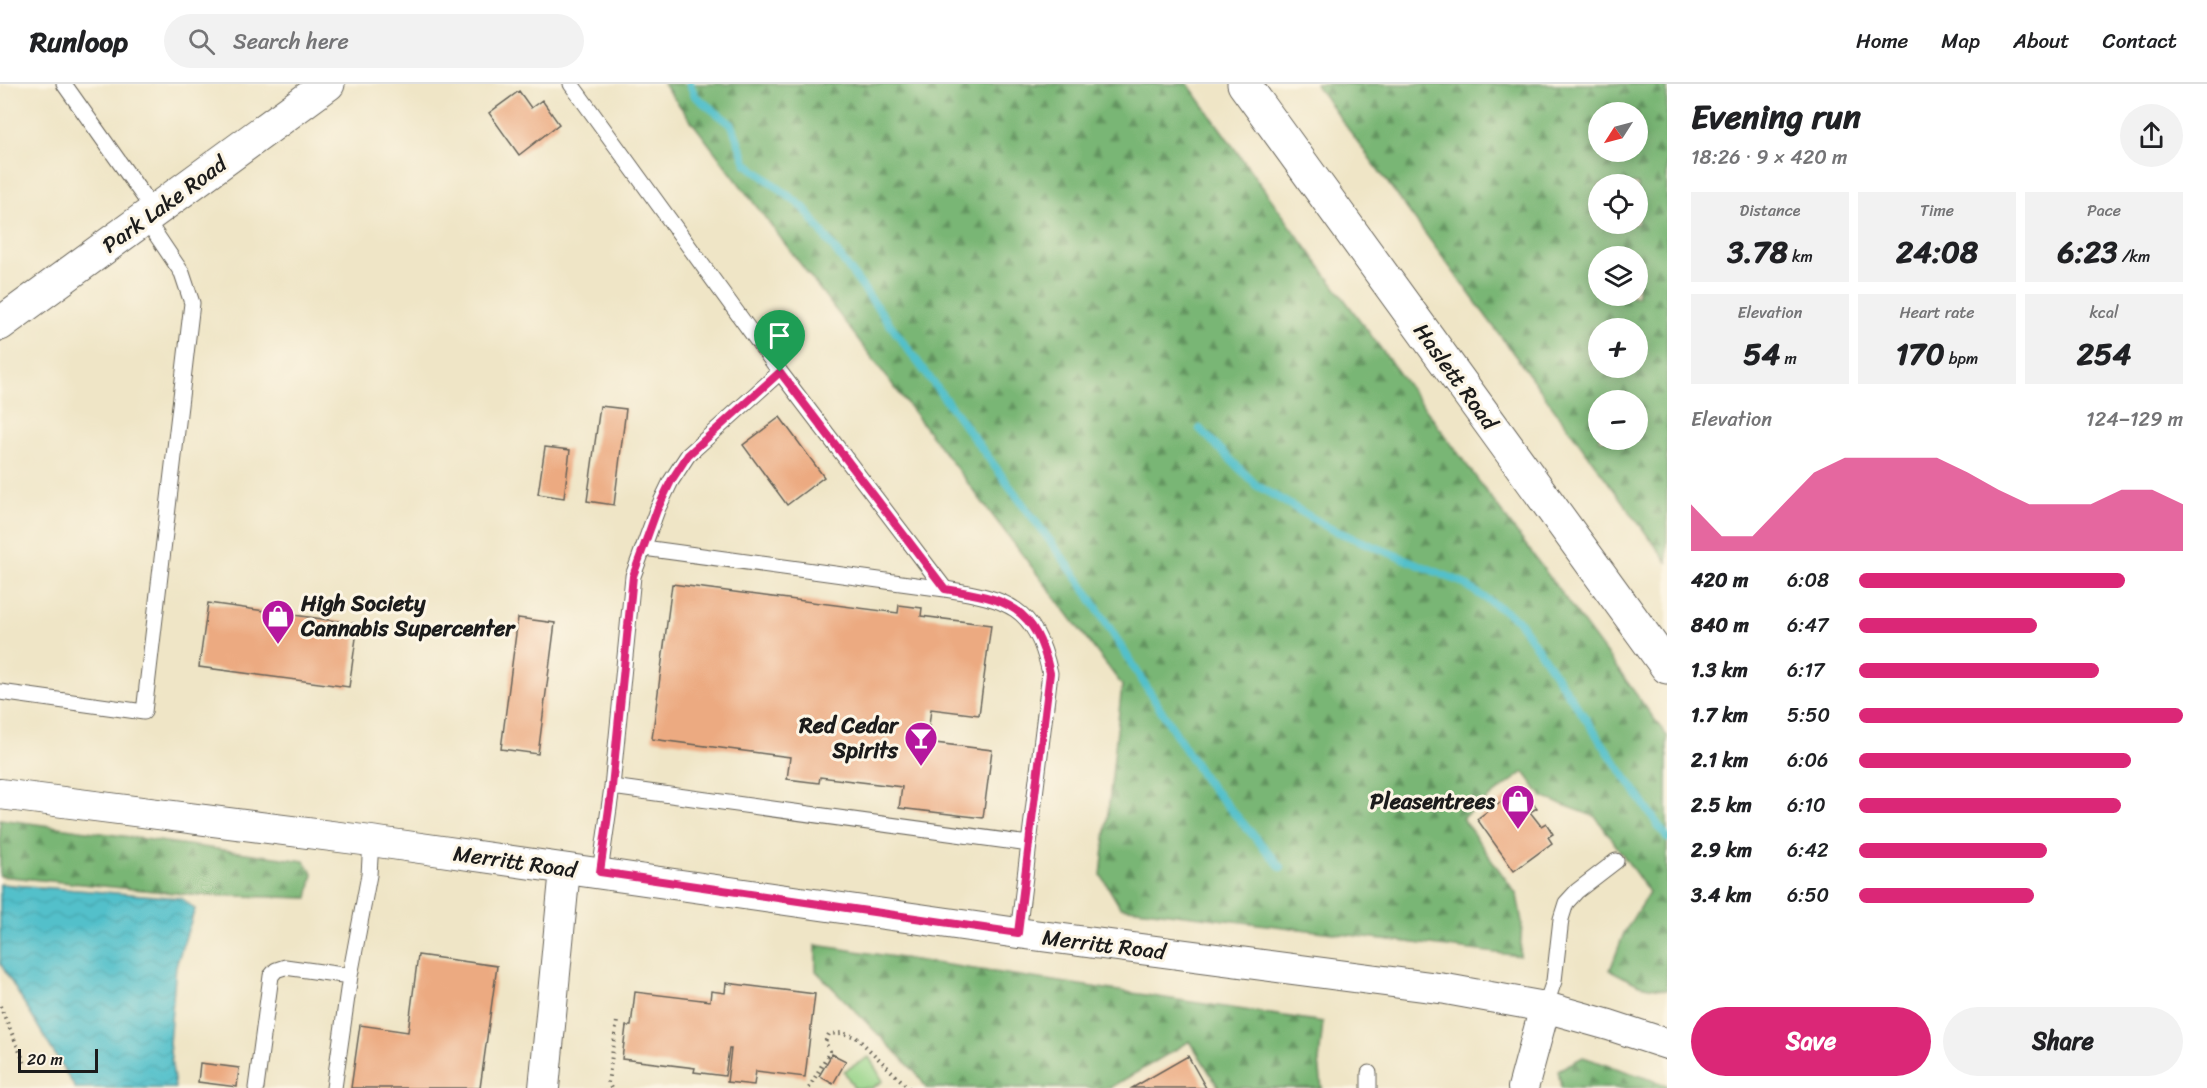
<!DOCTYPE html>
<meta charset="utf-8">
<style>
:root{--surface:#fff;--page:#f2f2f2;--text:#202124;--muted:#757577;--line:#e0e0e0;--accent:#db2777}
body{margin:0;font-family:Sriracha,sans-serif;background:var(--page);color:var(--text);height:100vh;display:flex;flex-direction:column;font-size:22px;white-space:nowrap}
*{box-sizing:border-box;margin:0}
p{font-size:20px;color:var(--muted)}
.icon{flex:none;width:33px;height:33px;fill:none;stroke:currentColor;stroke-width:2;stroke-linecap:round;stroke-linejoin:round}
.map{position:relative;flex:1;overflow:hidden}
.side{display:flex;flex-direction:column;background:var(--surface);width:540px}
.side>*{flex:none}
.needle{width:39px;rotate:234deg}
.controls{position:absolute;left:1588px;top:18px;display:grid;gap:12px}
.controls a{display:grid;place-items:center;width:60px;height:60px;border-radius:50%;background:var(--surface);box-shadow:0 3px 15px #0003;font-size:30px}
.scale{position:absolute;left:18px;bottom:15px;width:80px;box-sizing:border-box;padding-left:6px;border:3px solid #1c1c1c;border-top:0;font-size:16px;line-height:21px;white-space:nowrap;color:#1c1c1c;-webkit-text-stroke:4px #fcf5e5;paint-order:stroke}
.pin{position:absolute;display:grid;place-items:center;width:51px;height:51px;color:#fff;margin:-62px -26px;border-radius:50% 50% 50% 0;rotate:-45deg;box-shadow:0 0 6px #0007}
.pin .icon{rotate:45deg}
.round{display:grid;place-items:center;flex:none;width:63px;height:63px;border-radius:32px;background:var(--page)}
.head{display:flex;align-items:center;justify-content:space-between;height:102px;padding:0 24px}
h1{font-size:33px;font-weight:700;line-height:45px}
.figures{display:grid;grid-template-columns:repeat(3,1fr);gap:9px;height:102px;padding:6px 24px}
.figures div{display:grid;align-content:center;border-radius:0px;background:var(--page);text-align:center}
.figures b{font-size:30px;font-weight:700}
.figures small{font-size:16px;font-weight:400}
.figures p{font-size:16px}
.chart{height:168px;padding:12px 24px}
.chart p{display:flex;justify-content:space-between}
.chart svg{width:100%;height:108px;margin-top:6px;fill:var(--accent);opacity:.7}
.cta{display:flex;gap:12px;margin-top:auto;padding:12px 24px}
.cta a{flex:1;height:69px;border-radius:36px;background:var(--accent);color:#fff;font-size:24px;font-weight:700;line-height:69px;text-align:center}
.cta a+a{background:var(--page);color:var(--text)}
ul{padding:0 24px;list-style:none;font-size:20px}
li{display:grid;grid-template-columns:96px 72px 1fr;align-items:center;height:45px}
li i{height:15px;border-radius:8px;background:var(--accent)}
header{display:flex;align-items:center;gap:36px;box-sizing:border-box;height:84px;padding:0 30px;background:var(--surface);border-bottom:2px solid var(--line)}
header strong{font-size:28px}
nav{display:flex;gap:33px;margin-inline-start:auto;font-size:21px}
.search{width:420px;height:54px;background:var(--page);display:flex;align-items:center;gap:15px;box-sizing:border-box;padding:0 21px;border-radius:33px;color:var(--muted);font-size:22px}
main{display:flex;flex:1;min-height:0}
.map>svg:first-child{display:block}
</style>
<header>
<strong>Runloop</strong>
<div class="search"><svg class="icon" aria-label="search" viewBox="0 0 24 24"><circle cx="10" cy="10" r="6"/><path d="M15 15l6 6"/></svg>Search here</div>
<nav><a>Home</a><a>Map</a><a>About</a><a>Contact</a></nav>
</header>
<main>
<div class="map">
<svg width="1667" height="1004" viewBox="0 0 1667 1004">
<defs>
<pattern id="forest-firs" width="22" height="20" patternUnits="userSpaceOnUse" patternTransform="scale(1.5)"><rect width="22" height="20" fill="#79b675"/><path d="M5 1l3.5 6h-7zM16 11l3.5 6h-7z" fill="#62935f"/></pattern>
<pattern id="water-waves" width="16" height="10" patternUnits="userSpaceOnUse" patternTransform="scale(1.5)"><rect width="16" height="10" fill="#52c0ca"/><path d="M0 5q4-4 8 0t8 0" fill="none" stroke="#47a4ad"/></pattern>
</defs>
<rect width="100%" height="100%" fill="#fcf5e5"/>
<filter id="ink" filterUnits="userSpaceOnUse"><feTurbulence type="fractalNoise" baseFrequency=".0167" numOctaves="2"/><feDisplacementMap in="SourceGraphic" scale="12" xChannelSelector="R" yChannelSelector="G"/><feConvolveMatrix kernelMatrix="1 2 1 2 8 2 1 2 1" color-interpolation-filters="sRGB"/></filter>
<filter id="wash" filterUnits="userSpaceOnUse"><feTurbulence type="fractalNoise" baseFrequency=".008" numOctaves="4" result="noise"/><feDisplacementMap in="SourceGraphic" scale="24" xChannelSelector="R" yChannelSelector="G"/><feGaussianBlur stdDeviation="1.35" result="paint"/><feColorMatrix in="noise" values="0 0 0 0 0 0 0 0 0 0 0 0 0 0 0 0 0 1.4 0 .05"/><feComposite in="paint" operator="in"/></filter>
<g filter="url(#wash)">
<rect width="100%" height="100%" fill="#efe5c6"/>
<path fill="url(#forest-firs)" stroke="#4a6948" stroke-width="1.5" fill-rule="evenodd" d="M663 0H1188L1305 162 1667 652V906L1639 901 1610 886 1624 849 1649 808 1596 733 1542 713 1524 688 1462 734 1517 811 1522 838 1520 872 1120 823 1101 791 1122 601Z
M1315 0H1667V478ZM1599 28H1638V68H1599ZM1599 100H1638V140H1599ZM1638 172V212H1599V172ZM1599 244H1638V284H1599ZM1599 316H1638V356H1599Z
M0 735 304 777 313 790 308 814 195 811 0 792Z
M816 861 1323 938 1319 978 1322 1004H1219L1190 957 1110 1004H926L919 992 816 887Z
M1583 973 1667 1001V1004H1561L1558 986Z"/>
<path fill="#97d489" stroke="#5a7852" stroke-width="1.5" d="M869 973 883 997 872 1004H854L844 987Z"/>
<path fill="url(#water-waves)" stroke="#376e73" stroke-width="1.5" d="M0 800 181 814 195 825 176 882 169 959 175 1004H75L0 879Z"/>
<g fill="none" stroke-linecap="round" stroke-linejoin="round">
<path stroke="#52c0ca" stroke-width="8" d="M690 0 695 12 732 41 746 79 804 124 1081 499 1205 696 1281 783
M1200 345 1256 401 1331 445 1461 498 1518 536 1667 754"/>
</g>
<g id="blocks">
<path fill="#ecaa81" d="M519 7 531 24 542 16 559 40 519 71 489 29Z
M600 322 626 325 614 421 587 417Z
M780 333 824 393 787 421 743 361Z
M545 363 570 366 564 414 538 410Z
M672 500 898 529 899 521 922 524 921 532 991 541 979 631 931 625 927 658 992 666 983 734 899 724 902 703 820 693 819 699 787 695 790 673 652 655Z
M208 519 358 540 349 603 199 583Z
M518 534 555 539 538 670 501 665Z
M1521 703 1537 724 1530 728 1541 742 1546 739 1553 750 1548 753 1552 759 1514 787 1477 735Z
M418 871 497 882 480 1004H351L360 941 408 948Z
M726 899 815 910 805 993 756 987 754 1001 727 998 731 965H729L725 992 694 988 695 984 622 975 626 942H631L635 908 710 917 711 907 725 909Z
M832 970 846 977 833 1000 819 992Z
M1188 972 1206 1004H1132Z
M200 979 239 984 237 1003 198 998Z"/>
</g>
</g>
<g filter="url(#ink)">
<use href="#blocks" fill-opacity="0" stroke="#666258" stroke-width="1.5"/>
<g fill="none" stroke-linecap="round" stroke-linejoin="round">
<defs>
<path id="service" d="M64 0 154 127
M571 0 780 288
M644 464 945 505
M0 608 144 628 192 219 182 189 145 134
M612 703 633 492 657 426 671 397 688 371 780 288 945 505C1008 515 1035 522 1050 589L1029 760
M600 788 612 703 1029 760 1018 849
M1545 923 1554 897 1561 835 1566 819 1577 807 1616 777
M1369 989V1004
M256 1004 271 892 276 886 285 883 350 892
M334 1004 350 892 369 791 371 757"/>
<path id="minor" d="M0 710 371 757 1018 849 1446 905 1545 923 1609 941 1667 960
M544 1004 565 785
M1523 1004 1545 923"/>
<path id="tertiary" d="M0 240 328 0"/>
<path id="secondary" d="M1244 0 1667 583"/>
</defs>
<use href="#service" stroke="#666258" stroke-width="17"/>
<use href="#minor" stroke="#666258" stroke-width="32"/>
<use href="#tertiary" stroke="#666258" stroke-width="35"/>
<use href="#secondary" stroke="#666258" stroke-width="35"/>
<path stroke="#666258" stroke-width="4" stroke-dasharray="1.5 4.5" stroke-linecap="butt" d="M0 922 26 982
M611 1004 608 999 617 937
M809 1004 830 967 825 958 829 950 842 949 856 953 909 1004"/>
<use href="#service" stroke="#fff" stroke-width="15"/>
<use href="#minor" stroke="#fff" stroke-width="30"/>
<use href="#tertiary" stroke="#fff" stroke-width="33"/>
<use href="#secondary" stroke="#fff" stroke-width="33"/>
</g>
</g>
<g fill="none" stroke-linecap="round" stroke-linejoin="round" filter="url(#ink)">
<defs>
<path id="route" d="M780 288 945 505C1008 515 1035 522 1050 589L1018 849 600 788 612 703 633 492 657 426 671 397 688 371Z"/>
</defs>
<use href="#route" stroke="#fff" stroke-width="12"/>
<use href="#route" stroke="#db2777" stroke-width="8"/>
</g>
<defs>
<symbol id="shop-pin" viewBox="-11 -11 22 30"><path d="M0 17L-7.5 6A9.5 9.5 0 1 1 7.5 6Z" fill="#b5179e" stroke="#fcf5e5"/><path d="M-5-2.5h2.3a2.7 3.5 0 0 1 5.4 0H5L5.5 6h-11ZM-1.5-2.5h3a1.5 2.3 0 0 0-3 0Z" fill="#fff"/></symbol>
<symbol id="bar-pin" viewBox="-11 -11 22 30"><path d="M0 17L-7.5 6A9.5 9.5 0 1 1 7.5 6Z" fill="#b5179e" stroke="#fcf5e5"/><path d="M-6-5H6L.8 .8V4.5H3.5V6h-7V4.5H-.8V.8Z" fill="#fff"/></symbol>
</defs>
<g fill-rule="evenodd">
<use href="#shop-pin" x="259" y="513" width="38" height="52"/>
<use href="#bar-pin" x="902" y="635" width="38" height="52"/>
<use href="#shop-pin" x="1499" y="698" width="38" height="52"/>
</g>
<g text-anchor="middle" stroke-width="6" stroke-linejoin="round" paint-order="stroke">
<g font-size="22" fill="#1c1c1c" stroke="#fcf5e5">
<text transform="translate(164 120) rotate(-36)" y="8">Park Lake Road</text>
<text transform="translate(1456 292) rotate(54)" y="8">Haslett Road</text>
<text transform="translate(515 777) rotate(8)" y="8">Merritt Road</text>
<text transform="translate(1104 860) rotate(7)" y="8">Merritt Road</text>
</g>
<g font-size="22" font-weight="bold" fill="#1c1c1c" stroke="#fcf5e5" text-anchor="end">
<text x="301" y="527" text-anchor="start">High Society<tspan x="301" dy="25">Cannabis Supercenter</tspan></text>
<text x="898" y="649">Red Cedar<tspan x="898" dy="25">Spirits</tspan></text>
<text x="1495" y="725">Pleasentrees</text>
</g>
</g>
</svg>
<div class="controls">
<a><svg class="needle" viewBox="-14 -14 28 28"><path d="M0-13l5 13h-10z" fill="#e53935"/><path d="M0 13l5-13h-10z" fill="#757577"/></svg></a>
<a><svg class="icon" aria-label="locate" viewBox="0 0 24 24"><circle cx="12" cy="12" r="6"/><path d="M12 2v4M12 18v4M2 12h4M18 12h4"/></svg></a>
<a><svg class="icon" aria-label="layers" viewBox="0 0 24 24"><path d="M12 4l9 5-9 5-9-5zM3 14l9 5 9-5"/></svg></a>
<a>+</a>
<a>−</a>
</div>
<div class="scale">20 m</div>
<div class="pin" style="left:780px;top:288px;background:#1e9e55"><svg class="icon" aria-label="arrive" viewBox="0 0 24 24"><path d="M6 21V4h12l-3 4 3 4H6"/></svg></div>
</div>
<section class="side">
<div class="head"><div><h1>Evening run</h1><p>18:26 · 9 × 420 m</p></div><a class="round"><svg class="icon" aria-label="share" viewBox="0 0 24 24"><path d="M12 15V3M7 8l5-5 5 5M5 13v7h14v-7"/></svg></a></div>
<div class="figures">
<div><p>Distance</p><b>3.78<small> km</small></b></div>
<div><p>Time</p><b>24:08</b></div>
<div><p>Pace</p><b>6:23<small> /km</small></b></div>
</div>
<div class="figures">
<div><p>Elevation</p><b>54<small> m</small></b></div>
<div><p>Heart rate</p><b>170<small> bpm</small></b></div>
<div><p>kcal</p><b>254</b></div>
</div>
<div class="chart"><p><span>Elevation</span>124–129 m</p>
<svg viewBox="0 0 160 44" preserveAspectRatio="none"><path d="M0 44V25L10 38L20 38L30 25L40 12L50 6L60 6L70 6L80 6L90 12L100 19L110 25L120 25L130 25L140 19L150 19L160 25V44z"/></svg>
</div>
<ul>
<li><b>420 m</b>6:08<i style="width:82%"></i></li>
<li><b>840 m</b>6:47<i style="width:55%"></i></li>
<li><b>1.3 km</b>6:17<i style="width:74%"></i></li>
<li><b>1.7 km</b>5:50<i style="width:100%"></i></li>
<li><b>2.1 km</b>6:06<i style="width:84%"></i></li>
<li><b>2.5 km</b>6:10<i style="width:81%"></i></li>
<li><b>2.9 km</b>6:42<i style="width:58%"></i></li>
<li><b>3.4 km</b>6:50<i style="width:54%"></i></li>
</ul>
<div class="cta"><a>Save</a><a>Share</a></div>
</section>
</main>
